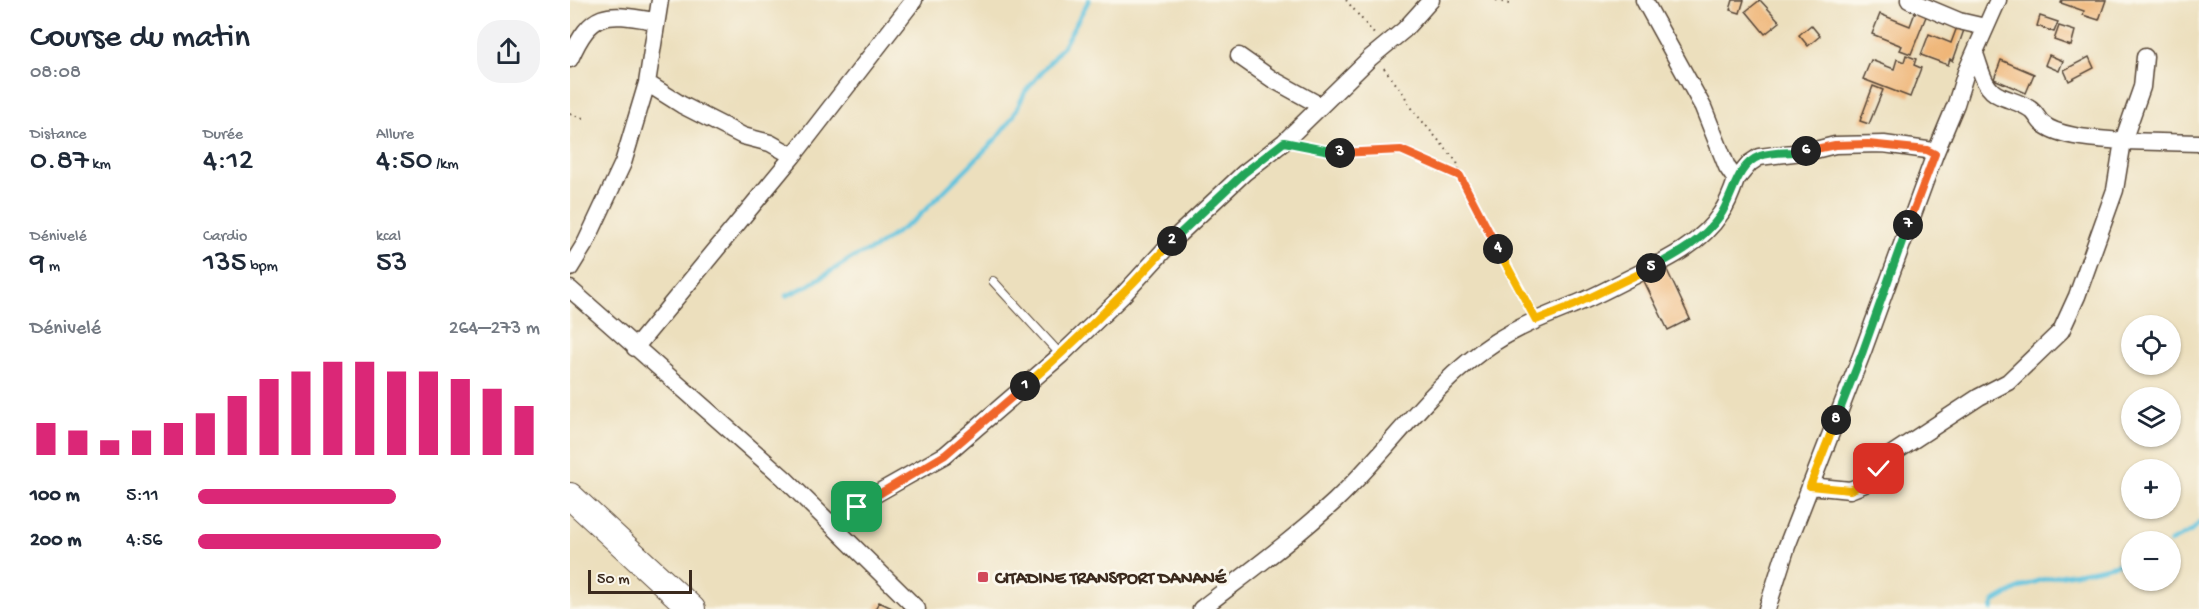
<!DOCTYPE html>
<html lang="fr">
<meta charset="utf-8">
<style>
:root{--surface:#fff;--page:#f2f2f3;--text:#1f2937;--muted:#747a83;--accent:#db2777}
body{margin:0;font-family:"Gochi Hand",sans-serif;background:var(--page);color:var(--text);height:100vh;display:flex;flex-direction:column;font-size:22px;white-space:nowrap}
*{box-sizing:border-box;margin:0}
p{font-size:20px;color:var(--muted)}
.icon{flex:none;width:33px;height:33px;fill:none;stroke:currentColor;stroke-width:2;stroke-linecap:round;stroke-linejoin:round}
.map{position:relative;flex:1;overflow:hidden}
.panel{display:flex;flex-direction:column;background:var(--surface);width:570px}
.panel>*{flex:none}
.fabs{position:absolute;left:1551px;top:315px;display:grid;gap:12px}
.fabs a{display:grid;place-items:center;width:60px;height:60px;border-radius:50%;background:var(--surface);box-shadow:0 2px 4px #0004;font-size:30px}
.scale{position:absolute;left:18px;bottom:15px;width:104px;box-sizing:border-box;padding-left:6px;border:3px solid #3b2a1e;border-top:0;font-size:16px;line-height:21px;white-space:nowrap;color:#3b2a1e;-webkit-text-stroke:4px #fbf7ec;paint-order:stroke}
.pin{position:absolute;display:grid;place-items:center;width:51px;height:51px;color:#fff;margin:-26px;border-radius:12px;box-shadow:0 3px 9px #0006}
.km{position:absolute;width:30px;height:30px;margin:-15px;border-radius:50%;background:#222;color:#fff;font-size:16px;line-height:30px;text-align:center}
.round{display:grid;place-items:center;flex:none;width:63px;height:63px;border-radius:24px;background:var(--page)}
.summary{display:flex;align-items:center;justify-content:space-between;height:102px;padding:0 30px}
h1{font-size:33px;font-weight:600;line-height:45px}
.stats{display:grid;grid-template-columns:repeat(3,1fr);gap:9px;height:102px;padding:6px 30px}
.stats div{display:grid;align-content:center}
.stats b{font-size:30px;font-weight:600}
.stats small{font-size:16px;font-weight:400}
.stats p{font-size:16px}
.chart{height:168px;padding:12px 30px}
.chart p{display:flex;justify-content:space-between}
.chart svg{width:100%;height:108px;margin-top:6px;stroke:var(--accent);stroke-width:6}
ul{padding:0 30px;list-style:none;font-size:20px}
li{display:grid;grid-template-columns:96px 72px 1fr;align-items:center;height:45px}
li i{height:15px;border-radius:8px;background:var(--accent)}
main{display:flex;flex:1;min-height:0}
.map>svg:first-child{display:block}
</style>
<main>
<section class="panel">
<div class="summary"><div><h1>Course du matin</h1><p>08:08</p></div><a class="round"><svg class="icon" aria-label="share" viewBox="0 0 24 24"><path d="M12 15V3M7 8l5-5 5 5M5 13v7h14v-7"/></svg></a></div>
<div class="stats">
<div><p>Distance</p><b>0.87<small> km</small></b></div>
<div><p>Durée</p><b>4:12</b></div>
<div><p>Allure</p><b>4:50<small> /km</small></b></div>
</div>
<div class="stats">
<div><p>Dénivelé</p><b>9<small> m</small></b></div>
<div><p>Cardio</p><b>135<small> bpm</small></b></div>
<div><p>kcal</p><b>53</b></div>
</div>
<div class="chart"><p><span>Dénivelé</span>264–273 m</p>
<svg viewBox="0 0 160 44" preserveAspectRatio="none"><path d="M5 44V31M15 44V34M25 44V38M35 44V34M45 44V31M55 44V27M65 44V20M75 44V13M85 44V10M95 44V6M105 44V6M115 44V10M125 44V10M135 44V13M145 44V17M155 44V24"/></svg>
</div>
<ul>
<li><b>100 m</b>5:11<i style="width:58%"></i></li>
<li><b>200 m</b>4:56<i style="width:71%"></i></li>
</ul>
</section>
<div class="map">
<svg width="1629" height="609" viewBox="0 0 1629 609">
<rect width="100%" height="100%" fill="#fbf7ec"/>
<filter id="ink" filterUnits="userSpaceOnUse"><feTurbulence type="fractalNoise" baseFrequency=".0167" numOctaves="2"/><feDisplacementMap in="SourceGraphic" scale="12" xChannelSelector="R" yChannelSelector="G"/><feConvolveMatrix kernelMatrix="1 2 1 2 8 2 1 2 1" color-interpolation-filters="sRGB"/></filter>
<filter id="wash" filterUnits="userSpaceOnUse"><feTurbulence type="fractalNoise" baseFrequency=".008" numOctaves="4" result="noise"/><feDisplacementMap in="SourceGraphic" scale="24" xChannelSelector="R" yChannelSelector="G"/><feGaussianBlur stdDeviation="1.35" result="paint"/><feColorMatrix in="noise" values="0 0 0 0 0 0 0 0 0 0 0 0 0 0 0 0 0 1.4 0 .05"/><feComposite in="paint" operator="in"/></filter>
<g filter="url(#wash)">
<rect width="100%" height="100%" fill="#ecdfbd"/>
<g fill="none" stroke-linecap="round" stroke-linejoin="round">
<path stroke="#60c3de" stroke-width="4.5" d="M216 296 239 285 282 258 305 248 347 218 427 138 443 117 455 92 494 45 519 0
M1600 542 1622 531 1629 523
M1422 609 1424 602C1439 593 1453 585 1471 580 1501 572 1533 571 1562 559"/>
</g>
<g id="blocks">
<path fill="#efb678" d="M1163 0H1174L1170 13 1160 10Z
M1190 0 1210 22 1195 34 1176 11Z
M1492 0H1536L1529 20 1513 15 1514 11 1491 3Z
M1346 10 1357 14 1341 54 1330 50 1332 46 1302 34 1310 14 1340 26Z
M1470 16 1488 22 1484 32 1467 26Z
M1241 25 1250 36 1238 46 1229 35Z
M1489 26 1505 31 1501 46 1484 40Z
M1387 27 1394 30 1383 61 1380 59 1378 65 1351 55 1359 34 1381 43Z
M1336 55 1346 59 1344 65 1351 68 1340 97 1293 79 1301 60 1324 69 1327 59 1334 62Z
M1479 55 1493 61 1489 71 1475 65Z
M1519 57 1524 68 1499 81 1494 70Z
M1431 60 1464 74 1456 93 1424 79Z
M1303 86 1313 90 1299 124 1290 121Z
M1096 268 1120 319 1098 330 1073 279Z
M309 602 324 609H305Z"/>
</g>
</g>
<g filter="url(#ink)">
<use href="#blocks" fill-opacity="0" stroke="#564536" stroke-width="1.5"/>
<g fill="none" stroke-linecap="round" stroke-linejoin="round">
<defs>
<path id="service" d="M423 281 491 355"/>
<path id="minor" d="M1339 0 1389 21 1415 27
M1405 54C1411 69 1413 89 1430 96 1439 100 1452 103 1460 109 1465 112 1468 119 1472 123 1488 138 1531 139 1553 141L1572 87 1575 57
M669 56 702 79 751 106
M0 59C22 9 37 13 85 21
M77 83 112 105 173 136 200 143 223 156
M1365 154 1386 104 1396 72 1428 0
M1166 180 1180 163 1189 157 1241 151 1265 145 1314 144 1357 150 1365 154 1293 351 1217 546 1197 609
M0 268 16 242 53 163 77 83 90 0
M0 289 214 478 347 609
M65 348 223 156 344 0
M1240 486 1280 490 1295 484 1319 456 1409 397 1438 382 1491 331 1507 296 1545 190 1553 141 1629 143
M263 524 304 495 375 455 491 355 552 296 608 235 674 173 714 142 800 58 834 30 861 0
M631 609C676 574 723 540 765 501 822 448 858 386 925 342 950 326 976 316 1003 305 1025 297 1047 284 1068 274 1099 259 1132 243 1151 213 1158 203 1162 192 1166 180L1157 167 1133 107 1074 0"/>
<path id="primary" d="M0 496 122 609"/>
</defs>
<use href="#service" stroke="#564536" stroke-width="10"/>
<use href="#minor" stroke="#564536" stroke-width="19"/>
<use href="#primary" stroke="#564536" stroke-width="28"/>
<path stroke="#564536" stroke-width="2" stroke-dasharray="1.5 4.5" stroke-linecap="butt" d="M776 0 805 35
M926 0 942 5
M814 68 833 93 841 108 887 162 890 176 959 307
M0 114 16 119
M731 145 774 154 831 150 890 176"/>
<use href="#service" stroke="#fff" stroke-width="8"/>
<use href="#minor" stroke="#fff" stroke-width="16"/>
<use href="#primary" stroke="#fff" stroke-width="26"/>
</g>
</g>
<g fill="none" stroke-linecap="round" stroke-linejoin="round" filter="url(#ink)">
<defs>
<path id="split-1" d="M287 507 375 455 455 386"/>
<path id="split-2" d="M455 386C507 341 556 292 602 241"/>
<path id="split-3" d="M602 241 674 173 714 142 770 153"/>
<path id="split-4" d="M770 153 831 150 890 176 928 249"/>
<path id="split-5" d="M928 249 966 320 1004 305 1081 268"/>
<path id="split-6" d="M1081 268C1107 255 1133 240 1150 216 1163 197 1166 165 1190 156 1204 151 1222 153 1236 151"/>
<path id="split-7" d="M1236 151 1265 145 1298 144 1357 150 1365 154 1338 225"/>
<path id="split-8" d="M1266 420 1293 351 1338 225"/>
<path id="split-9" d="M1266 420 1240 486 1280 490 1295 484 1309 469"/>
</defs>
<use href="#split-1" stroke="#fff" stroke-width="12"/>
<use href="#split-2" stroke="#fff" stroke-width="12"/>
<use href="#split-3" stroke="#fff" stroke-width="12"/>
<use href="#split-4" stroke="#fff" stroke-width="12"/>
<use href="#split-5" stroke="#fff" stroke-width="12"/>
<use href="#split-6" stroke="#fff" stroke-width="12"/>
<use href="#split-7" stroke="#fff" stroke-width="12"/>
<use href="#split-8" stroke="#fff" stroke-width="12"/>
<use href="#split-9" stroke="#fff" stroke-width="12"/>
<use href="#split-1" stroke="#f0652b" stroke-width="8"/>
<use href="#split-2" stroke="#f5b400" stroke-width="8"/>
<use href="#split-3" stroke="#22a559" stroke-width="8"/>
<use href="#split-4" stroke="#f0652b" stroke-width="8"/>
<use href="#split-5" stroke="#f5b400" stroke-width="8"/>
<use href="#split-6" stroke="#22a559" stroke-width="8"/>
<use href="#split-7" stroke="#f0652b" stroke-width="8"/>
<use href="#split-8" stroke="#22a559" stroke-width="8"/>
<use href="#split-9" stroke="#f5b400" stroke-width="8"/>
</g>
<rect fill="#d1495b" stroke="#fbf7ec" stroke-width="2" x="407" y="571" width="12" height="12" rx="3"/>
<g text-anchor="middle" stroke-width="6" stroke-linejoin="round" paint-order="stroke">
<g font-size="18" font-weight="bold" fill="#3b2a1e" stroke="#fbf7ec" text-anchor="start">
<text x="425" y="583">CITADINE TRANSPORT DANANÉ</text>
</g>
</g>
</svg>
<div class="fabs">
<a><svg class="icon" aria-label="locate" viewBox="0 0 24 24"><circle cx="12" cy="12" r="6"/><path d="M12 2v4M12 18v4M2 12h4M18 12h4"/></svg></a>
<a><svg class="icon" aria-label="layers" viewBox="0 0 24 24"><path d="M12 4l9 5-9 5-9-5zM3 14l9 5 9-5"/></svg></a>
<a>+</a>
<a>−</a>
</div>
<div class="scale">50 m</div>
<div class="pin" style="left:287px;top:507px;background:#1e9e55"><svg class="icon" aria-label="arrive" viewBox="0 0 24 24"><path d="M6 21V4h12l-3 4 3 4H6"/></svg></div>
<div class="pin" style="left:1309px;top:469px;background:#d93025"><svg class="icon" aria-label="check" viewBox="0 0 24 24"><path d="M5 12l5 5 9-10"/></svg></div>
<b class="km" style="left:455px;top:386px">1</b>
<b class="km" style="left:602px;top:241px">2</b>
<b class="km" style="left:770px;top:153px">3</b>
<b class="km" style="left:928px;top:249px">4</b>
<b class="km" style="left:1081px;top:268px">5</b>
<b class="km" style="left:1236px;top:151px">6</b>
<b class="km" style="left:1338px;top:225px">7</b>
<b class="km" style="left:1266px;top:420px">8</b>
</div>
</main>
